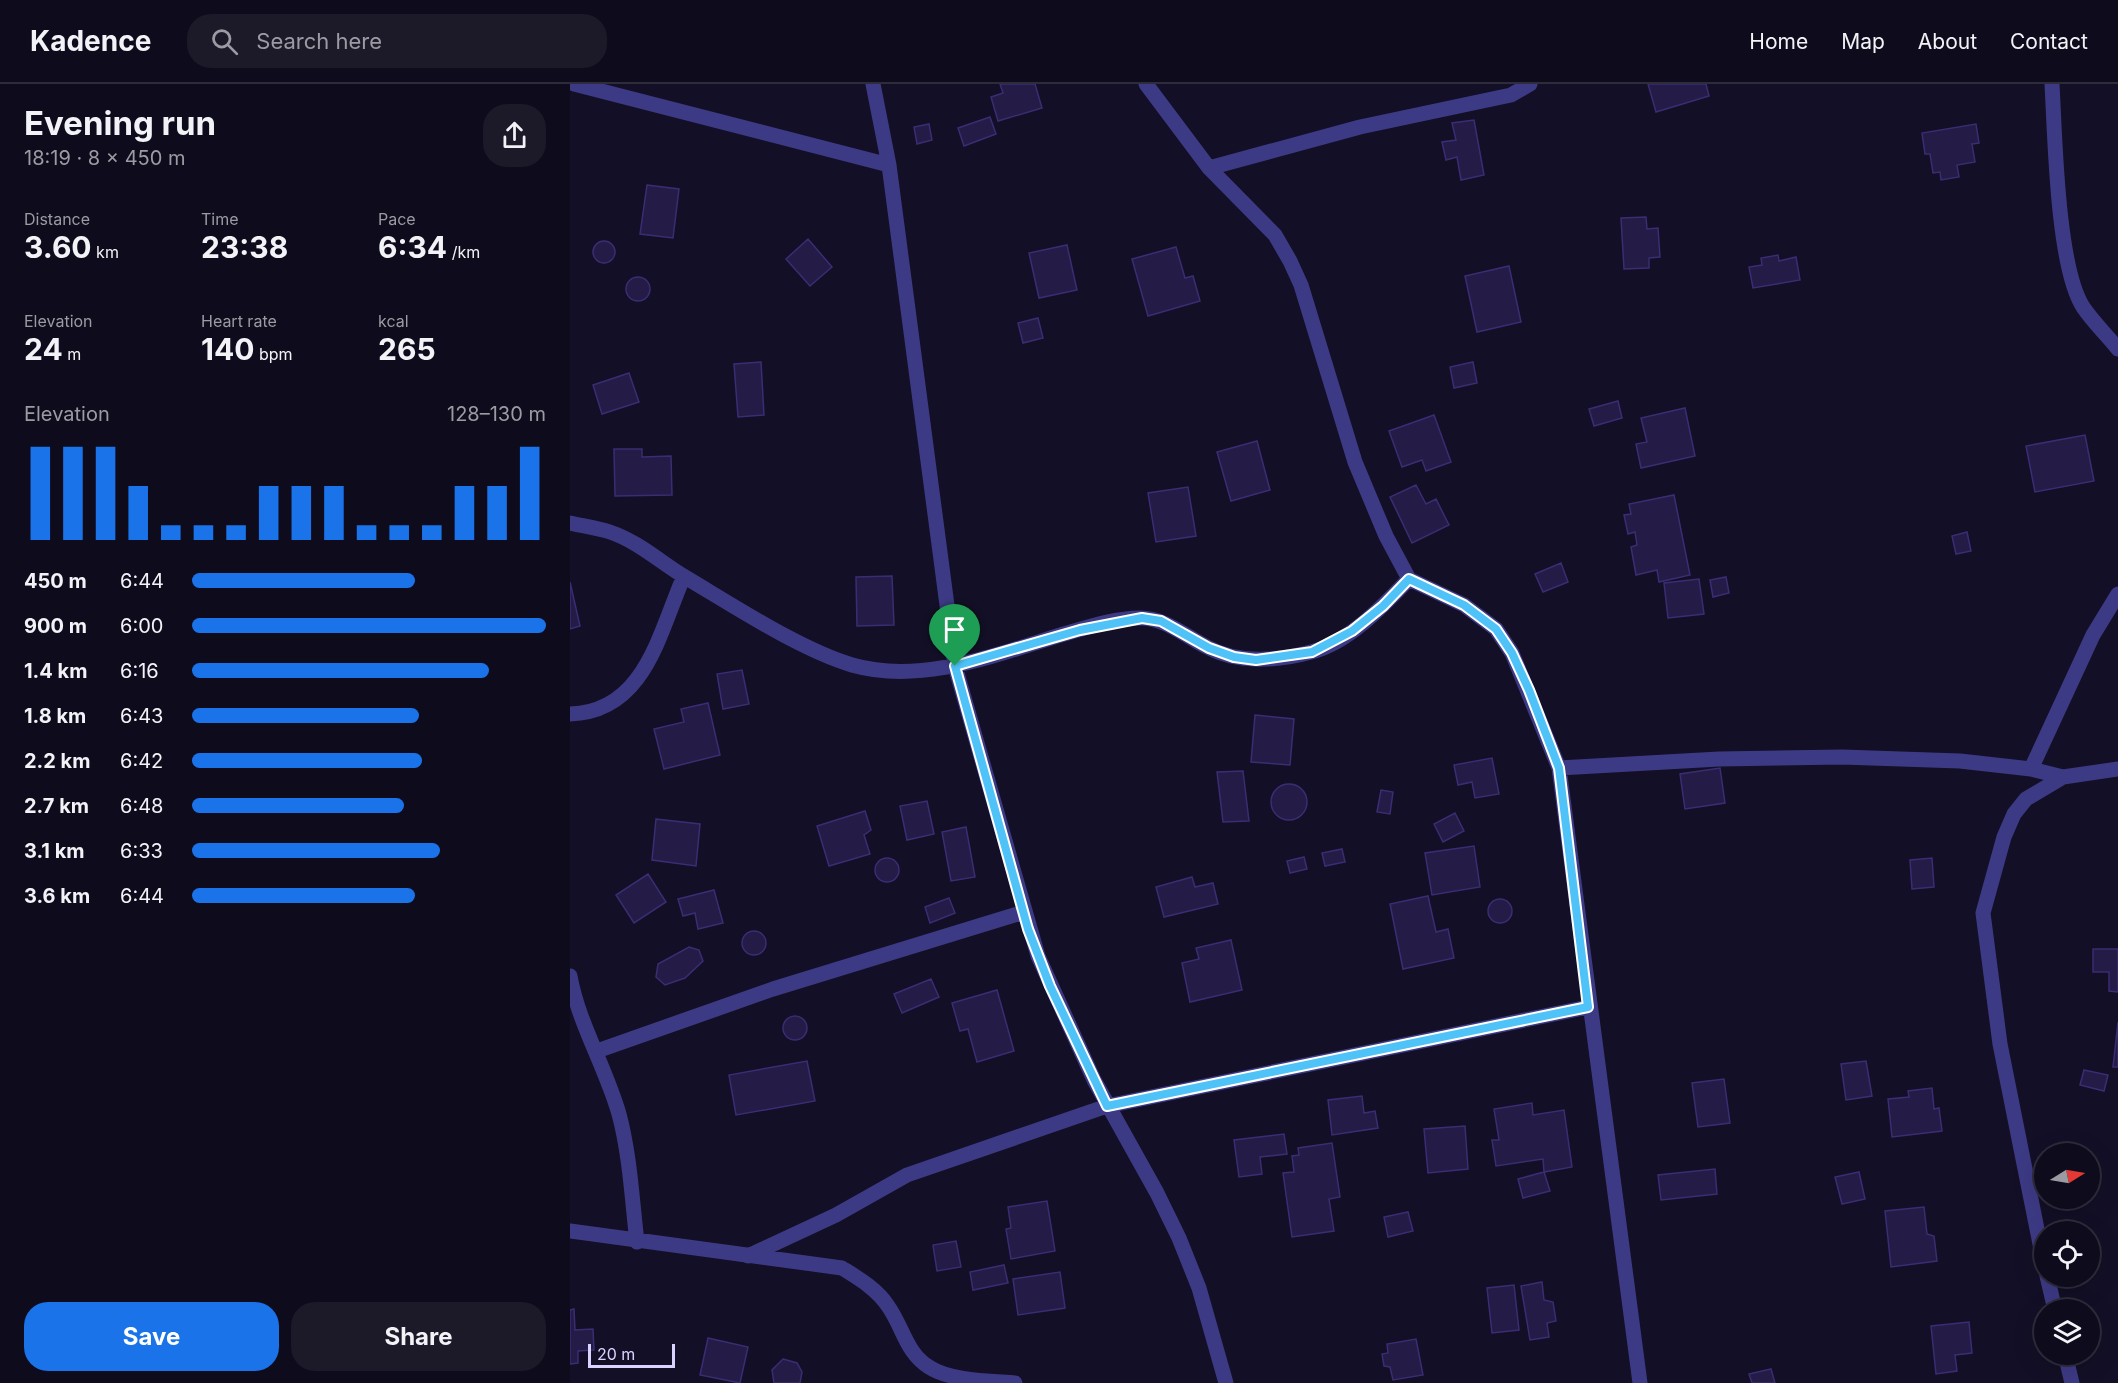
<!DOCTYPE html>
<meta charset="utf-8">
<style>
:root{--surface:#0e0b1c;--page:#1c1929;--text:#f1f3f6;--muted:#9b9ba3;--line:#2e2b3b;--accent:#1a73e8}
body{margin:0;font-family:Inter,sans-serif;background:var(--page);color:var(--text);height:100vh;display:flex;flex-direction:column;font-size:22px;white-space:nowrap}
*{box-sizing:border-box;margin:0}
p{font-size:20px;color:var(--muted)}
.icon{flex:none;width:33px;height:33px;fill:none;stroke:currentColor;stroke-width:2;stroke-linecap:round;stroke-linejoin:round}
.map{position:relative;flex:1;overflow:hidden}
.side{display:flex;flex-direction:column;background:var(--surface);width:570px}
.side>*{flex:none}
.needle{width:39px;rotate:79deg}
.fabs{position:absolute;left:1464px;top:1059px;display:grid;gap:12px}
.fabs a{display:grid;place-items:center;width:66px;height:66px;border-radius:50%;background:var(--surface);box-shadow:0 6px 24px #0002,0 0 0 2px var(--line);font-size:30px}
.scale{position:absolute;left:18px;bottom:15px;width:87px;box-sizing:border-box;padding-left:6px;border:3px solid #d9d4ff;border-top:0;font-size:16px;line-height:21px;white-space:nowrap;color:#d9d4ff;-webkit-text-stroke:4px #130f26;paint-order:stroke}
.pin{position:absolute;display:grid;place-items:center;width:51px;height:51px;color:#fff;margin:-62px -26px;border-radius:50% 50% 50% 0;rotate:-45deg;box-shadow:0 0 6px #0007}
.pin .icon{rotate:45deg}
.round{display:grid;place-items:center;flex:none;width:63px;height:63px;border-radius:24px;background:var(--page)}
.headline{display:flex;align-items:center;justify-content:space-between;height:102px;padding:0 24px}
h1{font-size:33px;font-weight:700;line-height:45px}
.metrics{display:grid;grid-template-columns:repeat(3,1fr);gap:9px;height:102px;padding:6px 24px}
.metrics div{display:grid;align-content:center}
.metrics b{font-size:30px;font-weight:700}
.metrics small{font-size:16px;font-weight:400}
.metrics p{font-size:16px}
.chart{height:168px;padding:12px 24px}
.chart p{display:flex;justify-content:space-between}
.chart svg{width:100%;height:108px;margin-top:6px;stroke:var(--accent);stroke-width:6}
.cta{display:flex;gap:12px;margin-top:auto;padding:12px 24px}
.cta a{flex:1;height:69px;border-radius:24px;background:var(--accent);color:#fff;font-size:24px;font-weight:700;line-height:69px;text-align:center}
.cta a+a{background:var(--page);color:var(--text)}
ul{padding:0 24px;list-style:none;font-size:20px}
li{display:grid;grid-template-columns:96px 72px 1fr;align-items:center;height:45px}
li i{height:15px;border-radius:8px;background:var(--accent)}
header{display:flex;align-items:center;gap:36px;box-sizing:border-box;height:84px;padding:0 30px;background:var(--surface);border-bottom:2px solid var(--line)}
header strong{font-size:28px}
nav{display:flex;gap:33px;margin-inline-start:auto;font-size:21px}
.search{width:420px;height:54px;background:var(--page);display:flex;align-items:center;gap:15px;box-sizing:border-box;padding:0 21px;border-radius:24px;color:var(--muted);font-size:22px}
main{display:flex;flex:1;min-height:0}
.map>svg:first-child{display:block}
</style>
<header>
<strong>Kadence</strong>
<div class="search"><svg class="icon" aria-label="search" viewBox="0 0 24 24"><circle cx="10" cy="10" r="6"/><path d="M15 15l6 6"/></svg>Search here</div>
<nav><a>Home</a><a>Map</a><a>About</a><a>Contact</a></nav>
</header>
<main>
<section class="side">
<div class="headline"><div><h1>Evening run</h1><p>18:19 · 8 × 450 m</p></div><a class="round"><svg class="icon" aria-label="share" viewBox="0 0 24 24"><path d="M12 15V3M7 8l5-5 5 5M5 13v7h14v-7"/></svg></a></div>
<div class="metrics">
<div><p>Distance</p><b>3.60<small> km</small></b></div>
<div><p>Time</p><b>23:38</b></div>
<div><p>Pace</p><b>6:34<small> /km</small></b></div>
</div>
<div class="metrics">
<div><p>Elevation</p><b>24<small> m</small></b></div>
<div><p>Heart rate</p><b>140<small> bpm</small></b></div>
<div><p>kcal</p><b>265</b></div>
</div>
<div class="chart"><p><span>Elevation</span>128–130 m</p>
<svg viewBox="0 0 160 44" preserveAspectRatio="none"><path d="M5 44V6M15 44V6M25 44V6M35 44V22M45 44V38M55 44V38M65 44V38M75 44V22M85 44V22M95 44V22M105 44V38M115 44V38M125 44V38M135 44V22M145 44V22M155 44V6"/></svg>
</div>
<ul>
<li><b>450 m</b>6:44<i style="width:63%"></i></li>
<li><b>900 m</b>6:00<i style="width:100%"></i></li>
<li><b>1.4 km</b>6:16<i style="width:84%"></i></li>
<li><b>1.8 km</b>6:43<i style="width:64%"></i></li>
<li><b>2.2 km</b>6:42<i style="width:65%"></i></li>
<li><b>2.7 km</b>6:48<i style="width:60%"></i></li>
<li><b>3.1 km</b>6:33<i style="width:70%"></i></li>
<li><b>3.6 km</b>6:44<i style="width:63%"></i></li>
</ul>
<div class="cta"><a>Save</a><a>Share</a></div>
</section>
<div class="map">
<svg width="1548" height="1299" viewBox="0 0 1548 1299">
<rect width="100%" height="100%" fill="#130f26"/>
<path fill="#241b47" stroke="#3b2d73" stroke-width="1.5" d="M430 0H465L472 24 428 37 421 13 433 9Z
M1078 0H1136L1139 12 1086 28Z
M420 33 426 50 394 62 388 44Z
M904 36 914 91 891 96 887 73 876 76 872 58 886 56 882 39Z
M359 40 362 56 347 60 344 43Z
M1406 40 1409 59 1402 60 1405 78 1387 81 1389 93 1371 96 1370 88 1363 89 1360 70H1355L1352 49Z
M77 101 109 105 103 154 70 150Z
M1076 133 1077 145 1088 144 1090 173 1079 174V184L1054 185 1051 134Z
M238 155 262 183 240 202 216 175Z
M23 168a11 11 0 1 1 22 0a11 11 0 1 1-22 0Z
M497 161 507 206 469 214 459 169Z
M606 163 615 194 623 192 630 217 578 232 562 175Z
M1208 171 1209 177 1226 173 1230 196 1183 204 1179 183 1192 181 1191 174Z
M939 182 951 238 907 248 895 192Z
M56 205a12 12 0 1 1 24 0a12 12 0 1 1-24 0Z
M468 234 473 254 453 259 448 239Z
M191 278 194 331 168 333 164 280Z
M903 278 907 299 884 304 880 283Z
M59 289 69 318 32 330 23 301Z
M1048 317 1052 334 1024 342 1019 325Z
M1115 324 1125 372 1071 384 1066 360 1077 358 1071 334Z
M864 331 881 378 856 387 852 376 832 383 819 347Z
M1515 351 1524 397 1465 408 1456 362Z
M687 357 700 406 661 417 647 368Z
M44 365H72V373L101 372 102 411 45 412Z
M846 401 856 420 866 415 879 441 842 459 820 413Z
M618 403 626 452 586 458 578 409Z
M1104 411 1120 491 1089 498 1087 486 1066 491 1061 463 1067 461 1065 448 1058 450 1054 431 1061 430 1059 420Z
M1397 448 1401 467 1386 470 1382 452Z
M991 479 998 498 973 508 965 490Z
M322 492 324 541 287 542 286 493Z
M1156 493 1159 509 1143 513 1140 496Z
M1129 495 1134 530 1098 534 1094 499Z
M0 498 10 542 0 545Z
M172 586 179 620 153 625 147 590Z
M138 619 150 671 94 685 84 645 114 638 111 625Z
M685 631 724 635 720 681 681 678Z
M922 674 929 710 905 714 902 698 888 701 884 681Z
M1150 684 1155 719 1115 725 1110 690Z
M673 687 679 737 653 738 647 688Z
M701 718a18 18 0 1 1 36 0a18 18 0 1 1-36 0Z
M811 706 823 708 820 730 807 728Z
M357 717 364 750 337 756 330 722Z
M295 727 301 746 294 751 300 770 259 782 247 742Z
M885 729 894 747 873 758 864 740Z
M86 735 130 740 126 782 82 776Z
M396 743 405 793 381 797 372 748Z
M904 762 910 803 862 811 855 769Z
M772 765 775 778 755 782 752 769Z
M734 773 737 785 720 789 717 777Z
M305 786a12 12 0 1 1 24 0a12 12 0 1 1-24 0Z
M1362 774 1364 803 1342 805 1340 776Z
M78 790 96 818 64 839 46 811Z
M622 793 625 803 643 799 648 820 594 833 586 803Z
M144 806 153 839 128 845 125 829 113 832 108 815Z
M858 812 866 848 878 845 884 874 833 885 820 820Z
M379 814 385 829 360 839 355 823Z
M918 827a12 12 0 1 1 24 0a12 12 0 1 1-24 0Z
M172 859a12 12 0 1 1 24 0a12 12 0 1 1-24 0Z
M661 856 672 906 620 918 612 879 629 875 626 864Z
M119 863 129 866 133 877 115 894 95 901 86 893 88 880Z
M1523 865H1548V908L1539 907V888H1523Z
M361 895 369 913 332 929 324 910Z
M427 906 444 967 407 978 398 945 390 947 382 919Z
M213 944a12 12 0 1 1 24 0a12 12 0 1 1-24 0Z
M1548 938V983H1543Z
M237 977 245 1017 166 1031 159 991Z
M1296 977 1302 1012 1276 1016 1271 980Z
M1514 986 1538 991 1534 1007 1510 1001Z
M1154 995 1160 1039 1128 1043 1122 999Z
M1362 1004 1364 1025 1369 1024 1372 1047 1322 1053 1318 1015 1339 1013 1338 1007Z
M792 1012 794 1029 805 1027 808 1044 762 1051 758 1016Z
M962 1019 963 1031 994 1026 1002 1083 974 1088 973 1075 926 1082 922 1056H929L924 1025Z
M895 1042 898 1085 858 1089 854 1045Z
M714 1050 717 1070 690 1073 692 1090 669 1093 664 1056Z
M762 1059 770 1113 759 1115 764 1147 722 1153 713 1089 724 1088 722 1072 729 1071 728 1064Z
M1145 1085 1147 1110 1091 1116 1088 1091Z
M974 1088 980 1107 953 1114 948 1095Z
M1289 1088 1295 1115 1272 1120 1265 1093Z
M477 1117 485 1167 441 1175 436 1145 441 1144 438 1123Z
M1354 1123 1357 1150 1364 1152 1367 1177 1321 1183 1315 1127Z
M838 1128 843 1147 818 1153 814 1133Z
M386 1157 391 1183 367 1187 363 1161Z
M434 1181 438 1199 403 1206 400 1188Z
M490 1188 495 1224 448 1231 443 1195Z
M972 1198 974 1216 983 1218 986 1237 977 1239 979 1253 960 1256 951 1202Z
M944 1201 949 1246 922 1249 917 1204Z
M4 1225 5 1246 23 1245 24 1266 8 1267V1279L0 1280V1226Z
M1399 1238 1402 1269 1385 1271 1387 1287 1366 1290 1361 1242Z
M138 1254 178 1263 170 1299 130 1291Z
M846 1255 853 1291 823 1296 820 1283 814 1282 812 1270 818 1269 817 1260Z
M213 1275 227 1279 232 1288 230 1299H204L202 1286Z
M1201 1285 1205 1299H1182L1179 1290Z"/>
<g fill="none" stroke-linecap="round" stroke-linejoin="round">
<path stroke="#3d3a85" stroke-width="15" d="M4 0 319 81
M303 0 319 81 385 582 468 872 524 996 587 1109 609 1154 629 1204 656 1299
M576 0 639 84 705 151 720 177 731 201 785 378 816 452 839 495 894 521 926 545 942 569 989 684 1070 1299
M1482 0C1485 52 1487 182 1513 223 1523 238 1537 251 1548 265
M639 84 790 43 941 11 960 0
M0 439C13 442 28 444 40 448 69 458 90 478 115 493 164 522 229 565 282 581 352 601 428 570 494 550 518 543 545 534 570 534 596 534 615 552 637 563 668 580 708 577 741 568 778 559 813 522 839 495
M0 630C75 628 89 549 114 492
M989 684 1149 675 1272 673 1390 677 1461 685 1493 693 1548 685
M1461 685 1523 551 1548 510
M0 892C8 938 36 984 49 1030 60 1071 62 1116 67 1158
M27 967 203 905 454 828
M0 1147 272 1184C288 1194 307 1205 318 1222 333 1243 336 1269 359 1283 380 1297 421 1297 445 1299
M178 1172 266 1131 337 1091 537 1022 1018 923
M1474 1180 1430 960 1413 829 1434 753 1444 730 1456 715 1493 693
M1477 1192 1485 1226
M1495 1270 1502 1299"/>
</g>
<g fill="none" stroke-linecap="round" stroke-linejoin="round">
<defs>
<path id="route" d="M839 495 894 521 926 545 942 569 959 606 989 684 1018 923 537 1022 480 902 458 845 385 582 510 546 572 534 591 537 639 564 664 573 686 576 742 568 782 547 813 522Z"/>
</defs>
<use href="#route" stroke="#fff" stroke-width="12"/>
<use href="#route" stroke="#4fc3f7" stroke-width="8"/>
</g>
</svg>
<div class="fabs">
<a><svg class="needle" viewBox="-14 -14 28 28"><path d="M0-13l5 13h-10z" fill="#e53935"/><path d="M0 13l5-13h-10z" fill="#9b9ba3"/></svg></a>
<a><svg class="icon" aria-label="locate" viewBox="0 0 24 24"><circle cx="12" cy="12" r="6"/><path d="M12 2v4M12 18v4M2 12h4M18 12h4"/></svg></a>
<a><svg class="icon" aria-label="layers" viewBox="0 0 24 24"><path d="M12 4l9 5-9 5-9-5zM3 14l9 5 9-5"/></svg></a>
</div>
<div class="scale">20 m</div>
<div class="pin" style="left:385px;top:582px;background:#1e9e55"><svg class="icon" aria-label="arrive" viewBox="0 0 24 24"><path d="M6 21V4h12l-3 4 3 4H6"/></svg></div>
</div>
</main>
